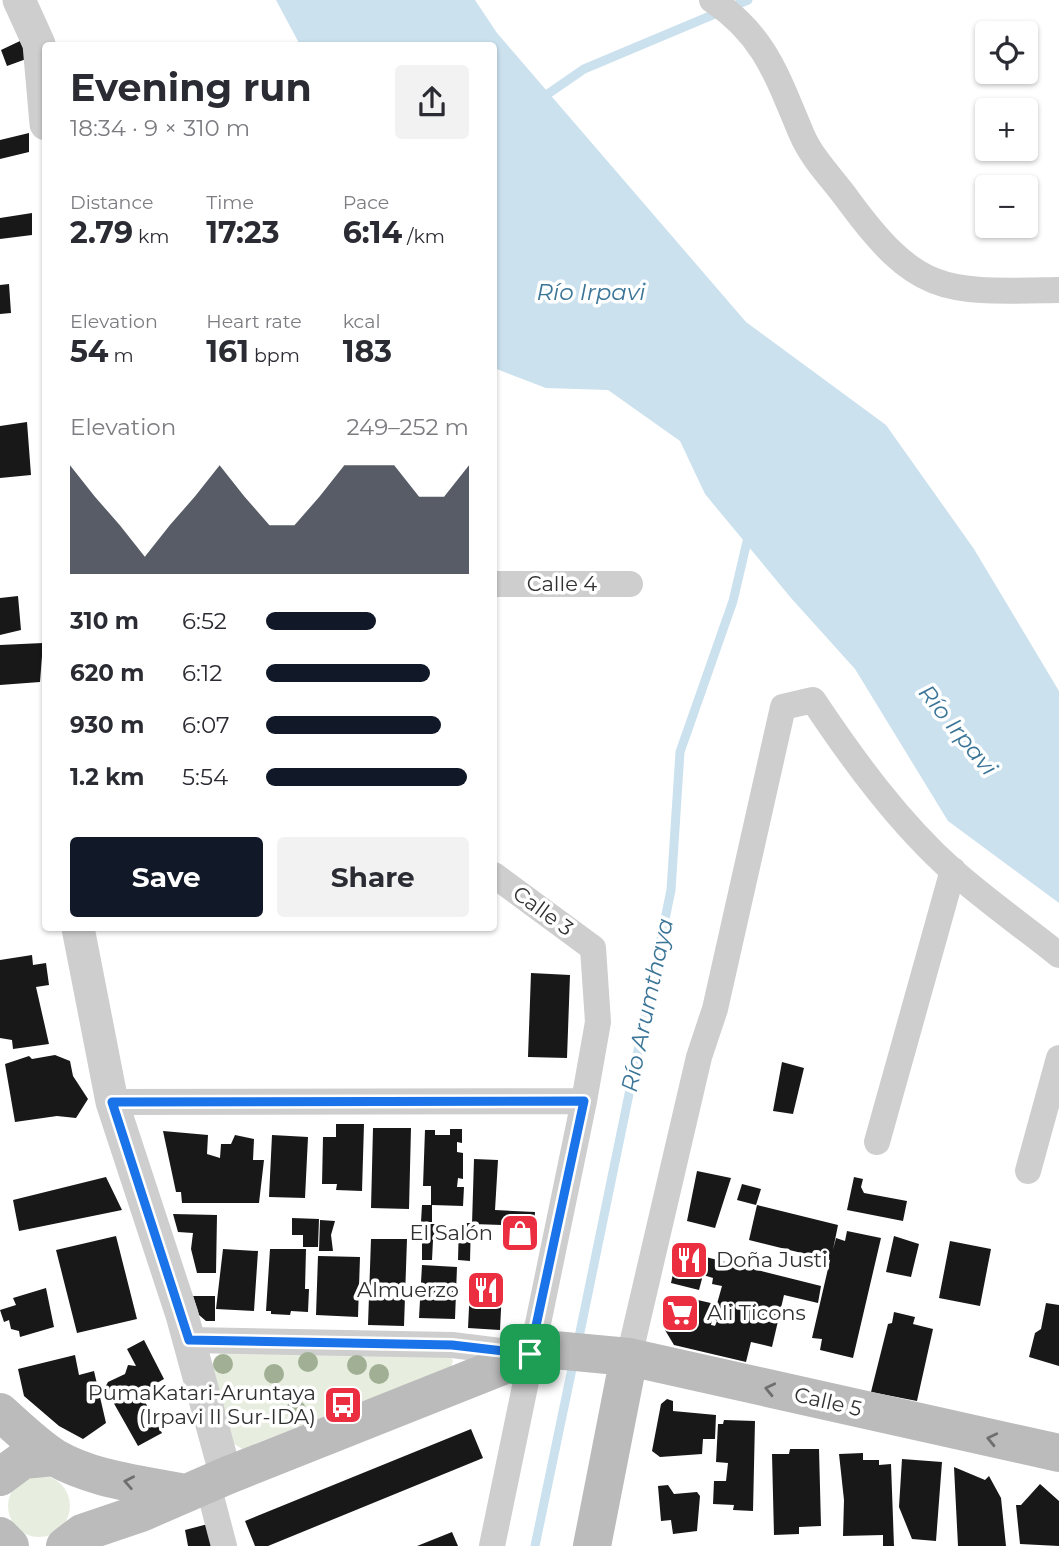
<!DOCTYPE html>
<meta charset="utf-8">
<style>
:root{--surface:#fff;--page:#f2f2f3;--text:#2b2b33;--muted:#7c7c81;--accent:#111827}
body{margin:0;font-family:Montserrat,sans-serif;background:var(--page);color:var(--text);height:100vh;display:flex;flex-direction:column;font-size:26px;white-space:nowrap}
*{box-sizing:border-box;margin:0}
p{font-size:23px;color:var(--muted)}
.icon{flex:none;width:38px;height:38px;fill:none;stroke:currentColor;stroke-width:2;stroke-linecap:round;stroke-linejoin:round}
.map{position:relative;flex:1;overflow:hidden}
.details{position:absolute;left:42px;top:42px;width:455px;height:889px;display:flex;flex-direction:column;background:var(--surface);border-radius:7px;box-shadow:0 2px 5px #0004}
.details>*{flex:none}
.fabs{position:absolute;left:975px;top:21px;display:grid;gap:14px}
.fabs a{display:grid;place-items:center;width:63px;height:63px;border-radius:7px;background:var(--surface);box-shadow:0 2px 5px #0004;font-size:35px}
.pin{position:absolute;display:grid;place-items:center;width:60px;height:60px;color:#fff;margin:-30px;border-radius:14px;box-shadow:0 4px 10px #0006}
.round{display:grid;place-items:center;flex:none;width:74px;height:74px;border-radius:7px;background:var(--page)}
.head{display:flex;align-items:center;justify-content:space-between;height:119px;padding:0 28px}
h1{font-size:38px;font-weight:700;line-height:52px}
.metrics{display:grid;grid-template-columns:repeat(3,1fr);gap:10px;height:119px;padding:7px 28px}
.metrics div{display:grid;align-content:center}
.metrics b{font-size:30px;font-weight:700}
.metrics small{font-size:19px;font-weight:400}
.metrics p{font-size:19px}
.chart{height:196px;padding:14px 28px}
.chart p{display:flex;justify-content:space-between}
.chart svg{width:100%;height:126px;margin-top:7px;fill:var(--accent);opacity:.7}
.button{display:flex;gap:14px;margin-top:auto;padding:14px 28px}
.button a{flex:1;height:80px;border-radius:7px;background:var(--accent);color:#fff;font-size:28px;font-weight:700;line-height:80px;text-align:center}
.button a+a{background:var(--page);color:var(--text)}
ul{padding:0 28px;list-style:none;font-size:23px}
li{display:grid;grid-template-columns:112px 84px 1fr;align-items:center;height:52px}
li i{height:18px;border-radius:9px;background:var(--accent)}
.map>svg:first-child{display:block}
</style>
<div class="map">
<svg width="1059" height="1546" viewBox="0 0 1059 1546">
<rect width="100%" height="100%" fill="#fff"/>
<path fill="#e7eedf" d="M223 1350 450 1355 453 1361 451 1367 242 1449 231 1442 211 1365Z
M8 1506a31 31 0 1 1 62 0a31 31 0 1 1-62 0Z"/>
<path fill="#cbe1ee" d="M276 0H475L497 33 746 322 886 425 974 549 1059 691V903L948 821 855 669 791 598 705 494 680 441 608 390 546 388 494 368V46L300 45Z"/>
<g fill="none" stroke-linecap="round" stroke-linejoin="round">
<path stroke="#cbe1ee" stroke-width="9" d="M539 100 584 69 748 0
M578 1342 671 890 680 752 733 601 749 533
M535 1546 574 1359"/>
</g>
<path fill="#181818" d="M20 41 29 58 7 66 1 50Z
M29 133V152L0 159V140Z
M32 213V235L0 239V218Z
M9 284 11 313 0 314V285Z
M27 422 31 475 0 478V426Z
M18 596 21 630 0 635V598Z
M43 643 40 682 0 685V645Z
M32 955 33 965 46 963 49 985 36 987 49 1044 13 1049 12 1040 0 1038V960Z
M531 973 570 975 567 1058 528 1057Z
M55 1055 70 1061 73 1076 88 1099 76 1118 57 1116 15 1122 5 1064 29 1056 32 1059Z
M782 1062 804 1068 793 1114 773 1111Z
M336 1124H364L362 1191 336 1190 337 1184H322L323 1137H336Z
M373 1128H411L409 1209 371 1208Z
M450 1129H462V1143L457 1142V1152L463 1153V1179L458 1178 457 1187H464L463 1206 432 1205V1222H421L422 1205H431V1186H423L425 1130H435V1135H450Z
M163 1131 208 1135 207 1154 220 1158 221 1144H231L235 1135 254 1139 253 1160H264L259 1203H182L181 1192H176Z
M272 1135 308 1137 305 1198 269 1197Z
M474 1159 498 1160 495 1210 535 1212 534 1226 472 1224Z
M697 1171 731 1178 715 1228 687 1221Z
M106 1177 122 1210 19 1231 13 1200Z
M854 1177 863 1179 861 1187 864 1193 907 1201 903 1221 847 1210Z
M742 1184 761 1189 756 1205 737 1200Z
M757 1205 838 1225 833 1250 836 1238 845 1241 847 1231 881 1238 853 1358 820 1350 822 1339 812 1338 830 1260 749 1240Z
M173 1214 217 1215 216 1273H197L191 1249 193 1233 178 1232Z
M292 1218 319 1219 318 1247H303V1235H292Z
M320 1220 335 1221 331 1235 333 1251H319Z
M459 1223H471L470 1261 458 1260Z
M422 1224H439L438 1233 433 1240 432 1260H422Z
M116 1236 137 1319 77 1333 56 1250Z
M894 1236 919 1244 911 1277 886 1272Z
M371 1239H407L404 1326 368 1325Z
M950 1241 991 1249 980 1306 939 1298Z
M223 1249 258 1251 254 1311 216 1309Z
M270 1249H306L305 1289H309L308 1312 291 1311 290 1315 271 1314V1311H266Z
M678 1250 821 1286 818 1303 784 1295 772 1347 751 1342 746 1362 674 1345 665 1330 672 1294 715 1304 711 1325 739 1331 715 1326 717 1321 713 1318 722 1286 712 1284 713 1278 703 1275 699 1290 671 1283Z
M318 1256 360 1257 358 1317 316 1315Z
M422 1265 457 1267 455 1319 419 1318Z
M470 1287 502 1289 500 1330 468 1328Z
M46 1288 54 1327 20 1337 19 1331 11 1329 9 1320 4 1322 0 1310 16 1305 13 1298Z
M193 1296H215V1321H206L199 1315Z
M1046 1303 1059 1305V1366L1029 1357 1035 1333 1041 1329Z
M894 1312 915 1317 913 1324 933 1329 917 1401 871 1392 888 1324 892 1323Z
M144 1340 164 1379 148 1388 144 1400 162 1433 138 1446 112 1400 103 1391 108 1382 125 1374 128 1365 136 1366 127 1349Z
M75 1355 79 1375 94 1371 106 1423 83 1439 59 1426 24 1396 18 1369Z
M667 1399 673 1401V1411L716 1415 715 1439H703L702 1454 660 1457 652 1451 661 1404Z
M724 1420 755 1421 753 1511 733 1510 734 1505 713 1504 714 1481H726L728 1463 716 1462 718 1424H723Z
M471 1429 483 1458 268 1546H255L245 1521Z
M790 1449H819L821 1526 799 1527V1534L774 1535 772 1454H789Z
M863 1453V1460H879V1465L891 1464 894 1546H883V1535L843 1536 844 1500 839 1454Z
M902 1459 942 1462 936 1541 912 1539 899 1507Z
M954 1467 985 1480 989 1476 1001 1498 1006 1546H958Z
M1040 1484 1059 1501V1546L1020 1544 1016 1505H1021Z
M668 1485 674 1494 697 1492 700 1496 697 1531 673 1534 671 1520 661 1521 658 1486Z
M208 1524 212 1546H188L185 1530Z
M452 1532 458 1546H417Z"/>
<g fill="none" stroke-linecap="round" stroke-linejoin="round">
<path stroke="#cecece" stroke-width="26" d="M712 0C766 36 778 79 802 135 813 160 833 179 848 200 919 297 946 292 1059 290
M494 584H630
M112 1102 584 1101
M877 1142 953 870
M1028 1171 1059 1058
M189 1340 452 1345 525 1354
M629 1357 699 1057 715 1009 783 707 813 700C853 760 899 823 953 871 987 901 1024 927 1059 955
M208 1485 224 1546
M492 1546 584 1101 598 1022 593 948 494 875"/>
<path stroke="#cecece" stroke-width="33" d="M19 0 39 44 46 124
M78 928 112 1102 182 1315 226 1476"/>
<path stroke="#bbb" stroke-width="38" d="M0 1412C17 1427 35 1445 54 1457 93 1480 142 1484 185 1493
M0 1477 23 1460 54 1457
M0 1536 10 1546
M65 1546 82 1533 141 1513 226 1476 530 1355 554 1350 629 1357 1059 1453
M592 1546 629 1357"/>
</g>
<g fill="#a1b094">
<circle cx="308" cy="1362" r="10"/>
<circle cx="223" cy="1364" r="10"/>
<circle cx="357" cy="1365" r="10"/>
<circle cx="274" cy="1374" r="10"/>
<circle cx="379" cy="1374" r="10"/>
<circle cx="296" cy="1410" r="10"/>
</g>
<defs><path id="oneway-chevron" d="M-2-3.5L2.5 0L-2 3.5" fill="none" stroke-width="1.6" stroke-linecap="round" stroke-linejoin="round" transform="scale(1.75)"/></defs>
<g stroke="#6f6f6f">
<use href="#oneway-chevron" transform="translate(770 1389) rotate(-167)"/>
<use href="#oneway-chevron" transform="translate(992 1439) rotate(-167)"/>
<use href="#oneway-chevron" transform="translate(129 1482) rotate(-169)"/>
</g>
<g fill="none" stroke-linecap="round" stroke-linejoin="round">
<defs>
<path id="route" d="M584 1101 530 1354 452 1345 189 1340 112 1102Z"/>
</defs>
<use href="#route" stroke="#fff" stroke-width="14"/>
<use href="#route" stroke="#1a73e8" stroke-width="9"/>
</g>
<defs>
<symbol id="shop-square" viewBox="-11 -11 22 22"><rect x="-9" y="-9" width="18" height="18" rx="4" fill="#ec2f40" stroke="#fff"/><path d="M-5-2.5h2.3a2.7 3.5 0 0 1 5.4 0H5L5.5 6h-11ZM-1.5-2.5h3a1.5 2.3 0 0 0-3 0Z" fill="#fff"/></symbol>
<symbol id="restaurant-square" viewBox="-11 -11 22 22"><rect x="-9" y="-9" width="18" height="18" rx="4" fill="#ec2f40" stroke="#fff"/><path d="M-5-6h1v4h1v-4h1v4h1v-4h1v5L-1.5 .5V6h-2V.5L-5-1ZM5-6V6H3V1.5H1.5Q1.5-4 5-6Z" fill="#fff"/></symbol>
<symbol id="supermarket-square" viewBox="-11 -11 22 22"><rect x="-9" y="-9" width="18" height="18" rx="4" fill="#ec2f40" stroke="#fff"/><path d="M-6-5.5h2.5l.6 2H6L4.5 2H-2.5L-4.4-4H-6ZM-1.5 3.2a1.3 1.3 0 1 0 .1 0ZM3 3.2a1.3 1.3 0 1 0 .1 0Z" fill="#fff"/></symbol>
<symbol id="bus-square" viewBox="-11 -11 22 22"><rect x="-9" y="-9" width="18" height="18" rx="4" fill="#ec2f40" stroke="#fff"/><path d="M-5-6H5V4H4V6H2V4H-2V6H-4V4H-5ZM-3.5-4V0h7V-4ZM-3.5 1.2v1.5H-2V1.2ZM2 1.2v1.5H3.5V1.2Z" fill="#fff"/></symbol>
</defs>
<g fill-rule="evenodd">
<use href="#shop-square" x="498" y="1211" width="44" height="44"/>
<use href="#restaurant-square" x="667" y="1238" width="44" height="44"/>
<use href="#restaurant-square" x="464" y="1268" width="44" height="44"/>
<use href="#supermarket-square" x="658" y="1291" width="44" height="44"/>
<use href="#bus-square" x="321" y="1383" width="44" height="44"/>
</g>
<g text-anchor="middle" stroke-width="7" stroke-linejoin="round" paint-order="stroke">
<g font-size="21" fill="#313131" stroke="#fff">
<text x="562" y="591">Calle 4</text>
<text transform="translate(543 911) rotate(36)" y="7">Calle 3</text>
<text transform="translate(828 1402) rotate(13)" y="7">Calle 5</text>
</g>
<g font-size="21" fill="#313131" stroke="#fff" text-anchor="end">
<text x="493" y="1240">El Salón</text>
<text x="716" y="1267" text-anchor="start">Doña Justi</text>
<text x="459" y="1297">Almuerzo</text>
<text x="707" y="1320" text-anchor="start">Ali Ticons</text>
<text x="316" y="1400">PumaKatari-Aruntaya<tspan x="316" dy="24">(Irpavi II Sur-IDA)</tspan></text>
</g>
<g font-size="23" font-style="italic" fill="#3b7597" stroke="#fff">
<text x="591" y="300">Río Irpavi</text>
<text transform="translate(958 730) rotate(51)" y="8">Río Irpavi</text>
<text transform="translate(647 1005) rotate(-78)" y="8">Río Arumthaya</text>
</g>
</g>
</svg>
<div class="fabs">
<a><svg class="icon" aria-label="locate" viewBox="0 0 24 24"><circle cx="12" cy="12" r="6"/><path d="M12 2v4M12 18v4M2 12h4M18 12h4"/></svg></a>
<a>+</a>
<a>−</a>
</div>
<div class="pin" style="left:530px;top:1354px;background:#1e9e55"><svg class="icon" aria-label="arrive" viewBox="0 0 24 24"><path d="M6 21V4h12l-3 4 3 4H6"/></svg></div>
<section class="details">
<div class="head"><div><h1>Evening run</h1><p>18:34 · 9 × 310 m</p></div><a class="round"><svg class="icon" aria-label="share" viewBox="0 0 24 24"><path d="M12 15V3M7 8l5-5 5 5M5 13v7h14v-7"/></svg></a></div>
<div class="metrics">
<div><p>Distance</p><b>2.79<small> km</small></b></div>
<div><p>Time</p><b>17:23</b></div>
<div><p>Pace</p><b>6:14<small> /km</small></b></div>
</div>
<div class="metrics">
<div><p>Elevation</p><b>54<small> m</small></b></div>
<div><p>Heart rate</p><b>161<small> bpm</small></b></div>
<div><p>kcal</p><b>183</b></div>
</div>
<div class="chart"><p><span>Elevation</span>249–252 m</p>
<svg viewBox="0 0 160 44" preserveAspectRatio="none"><path d="M0 44V6L10 17L20 27L30 38L40 27L50 17L60 6L70 17L80 27L90 27L100 17L110 6L120 6L130 6L140 17L150 17L160 6V44z"/></svg>
</div>
<ul>
<li><b>310 m</b>6:52<i style="width:54%"></i></li>
<li><b>620 m</b>6:12<i style="width:81%"></i></li>
<li><b>930 m</b>6:07<i style="width:86%"></i></li>
<li><b>1.2 km</b>5:54<i style="width:99%"></i></li>
</ul>
<div class="button"><a>Save</a><a>Share</a></div>
</section>
</div>
